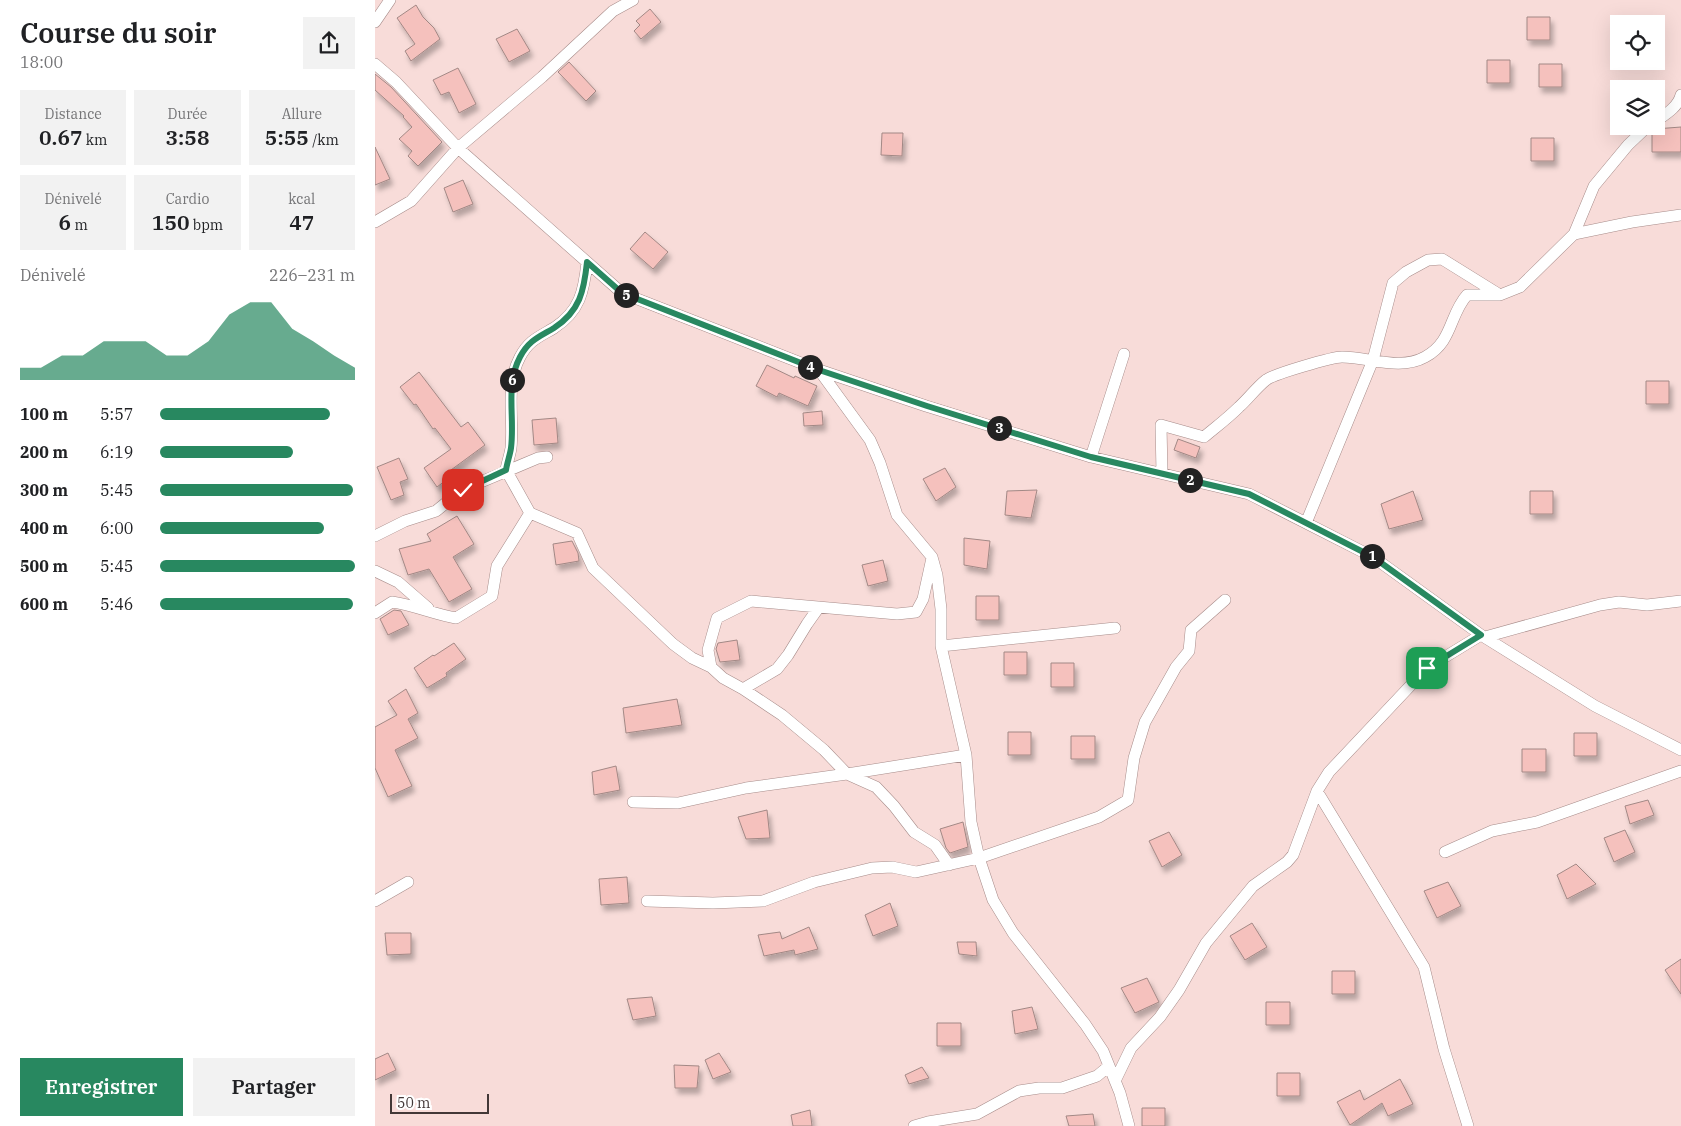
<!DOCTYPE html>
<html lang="fr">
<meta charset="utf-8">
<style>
:root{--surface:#fff;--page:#f2f2f2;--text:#202124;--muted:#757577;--accent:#288860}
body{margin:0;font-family:"IBM Plex Serif",serif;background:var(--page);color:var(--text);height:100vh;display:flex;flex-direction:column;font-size:19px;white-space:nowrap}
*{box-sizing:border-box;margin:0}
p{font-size:16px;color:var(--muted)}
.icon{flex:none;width:28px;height:28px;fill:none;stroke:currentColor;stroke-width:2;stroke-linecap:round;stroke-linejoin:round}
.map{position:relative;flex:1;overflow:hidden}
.drawer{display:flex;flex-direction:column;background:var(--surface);width:375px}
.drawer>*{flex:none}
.fabs{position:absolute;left:1235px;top:15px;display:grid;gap:10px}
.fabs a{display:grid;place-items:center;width:55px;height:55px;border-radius:0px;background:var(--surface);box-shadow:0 5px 20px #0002;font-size:25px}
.scale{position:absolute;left:15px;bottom:12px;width:99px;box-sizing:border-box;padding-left:5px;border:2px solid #433837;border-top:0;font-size:14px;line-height:18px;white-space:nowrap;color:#433837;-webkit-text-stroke:4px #fff;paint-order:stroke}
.pin{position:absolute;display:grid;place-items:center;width:42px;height:42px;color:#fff;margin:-21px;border-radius:10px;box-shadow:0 2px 8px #0006}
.km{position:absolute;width:25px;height:25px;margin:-12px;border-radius:50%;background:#222;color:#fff;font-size:14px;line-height:25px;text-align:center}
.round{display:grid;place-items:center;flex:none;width:52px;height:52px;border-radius:0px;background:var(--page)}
.headline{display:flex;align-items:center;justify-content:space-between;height:85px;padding:0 20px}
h1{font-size:28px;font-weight:600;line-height:38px}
.figures{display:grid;grid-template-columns:repeat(3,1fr);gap:8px;height:85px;padding:5px 20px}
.figures div{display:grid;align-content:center;border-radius:0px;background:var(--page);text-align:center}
.figures b{font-size:21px;font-weight:600}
.figures small{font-size:14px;font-weight:400}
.figures p{font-size:14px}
.chart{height:140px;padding:10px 20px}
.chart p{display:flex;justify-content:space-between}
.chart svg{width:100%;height:90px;margin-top:5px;fill:var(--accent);opacity:.7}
.button{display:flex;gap:10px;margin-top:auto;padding:10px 20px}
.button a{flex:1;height:58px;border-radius:0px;background:var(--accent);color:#fff;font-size:20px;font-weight:600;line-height:58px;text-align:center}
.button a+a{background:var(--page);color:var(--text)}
ul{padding:0 20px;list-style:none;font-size:16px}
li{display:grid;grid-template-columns:80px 60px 1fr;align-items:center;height:38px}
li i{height:12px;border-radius:6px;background:var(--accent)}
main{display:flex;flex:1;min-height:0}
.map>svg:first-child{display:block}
</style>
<main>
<section class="drawer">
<div class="headline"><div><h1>Course du soir</h1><p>18:00</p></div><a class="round"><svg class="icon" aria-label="share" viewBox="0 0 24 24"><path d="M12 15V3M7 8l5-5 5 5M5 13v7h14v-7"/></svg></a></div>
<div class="figures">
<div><p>Distance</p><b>0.67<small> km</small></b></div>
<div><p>Durée</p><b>3:58</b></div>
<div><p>Allure</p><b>5:55<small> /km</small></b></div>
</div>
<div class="figures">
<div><p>Dénivelé</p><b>6<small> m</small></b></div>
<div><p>Cardio</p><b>150<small> bpm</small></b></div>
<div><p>kcal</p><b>47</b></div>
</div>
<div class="chart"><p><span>Dénivelé</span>226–231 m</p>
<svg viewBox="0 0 160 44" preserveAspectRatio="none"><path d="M0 44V38L10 38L20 32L30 32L40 25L50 25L60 25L70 32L80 32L90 25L100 12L110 6L120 6L130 19L140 25L150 32L160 38V44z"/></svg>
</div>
<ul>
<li><b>100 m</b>5:57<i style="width:87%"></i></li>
<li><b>200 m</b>6:19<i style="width:68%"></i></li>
<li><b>300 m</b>5:45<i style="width:99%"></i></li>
<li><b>400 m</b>6:00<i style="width:84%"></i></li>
<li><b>500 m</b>5:45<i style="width:100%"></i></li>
<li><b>600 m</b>5:46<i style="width:99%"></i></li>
</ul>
<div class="button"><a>Enregistrer</a><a>Partager</a></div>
</section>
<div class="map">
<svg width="1306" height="1126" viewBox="0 0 1306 1126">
<defs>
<filter id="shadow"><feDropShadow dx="3" dy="5.5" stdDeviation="2.5" flood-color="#0004"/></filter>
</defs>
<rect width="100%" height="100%" fill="#f8dcd9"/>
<path fill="#f5c1bd" stroke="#a28885" filter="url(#shadow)" d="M41 5 48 17 59 28 65 39 36 61 30 51 40 44 22 18Z
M275 9 286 22 266 39 259 31 265 25 261 21Z
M1152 17H1175V40H1152Z
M142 29 155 51 134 62 121 39Z
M1112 60H1135V83H1112Z
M194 62 221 91 211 101 183 72Z
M1164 64H1187V87H1164Z
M83 68 101 104 84 113 74 92 66 95 58 80Z
M0 74 16 87 67 142 43 166 33 156 37 151 24 139 37 127 28 117 29 116 0 90Z
M1306 127V152H1277V133L1280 129Z
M507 133H528L527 156 506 155Z
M1156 138H1179V161H1156Z
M0 147 15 179 0 185Z
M88 180 98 204 78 212 69 188Z
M270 232 293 252 278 269 255 249Z
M392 365 419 378 420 376 442 386 433 406 404 393 402 397 381 386Z
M44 372 86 427 93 422 110 445 76 470 79 474 62 487 49 468 76 449 60 428 58 429 41 404 39 405 25 387Z
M1271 381H1294V404H1271Z
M447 411 448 425 429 426 428 413Z
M181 418 183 443 159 445 157 420Z
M803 439 825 447 821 458 799 450Z
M24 458 33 479 25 482 29 495 16 500 2 467Z
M570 468 581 487 561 501 548 479Z
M662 490 656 518 630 515 632 491Z
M1038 491 1048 520 1014 529 1006 504Z
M1155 491H1178V514H1155Z
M82 516 99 544 78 557 97 589 74 602 54 569 33 575 24 549 56 541 52 534Z
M589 538 615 541 612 569 589 565Z
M197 541 203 553 204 561 181 565 178 544Z
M508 560 513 581 493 586 487 565Z
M601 596H624V620H601Z
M19 610 26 611 34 625 13 635 5 619Z
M362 640 365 660 345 662 341 649 343 643Z
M79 643 91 659 71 673 72 676 52 688 39 668 58 655 59 656Z
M629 652H652V675H629Z
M676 663H699V687H676Z
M31 689 43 713 33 719 43 738 20 750 37 786 13 797 0 768V727L22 715 13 701Z
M302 699 307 725 251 733 248 708Z
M633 732H656V755H633Z
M1199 733H1222V756H1199Z
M696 736H720V759H696Z
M1147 749H1171V772H1147Z
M241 766 245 790 219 795 217 772Z
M1273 800 1279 815 1255 824 1250 806Z
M392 810 395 838 371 839 363 817Z
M588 822 593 847 575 853 571 848 565 829Z
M1250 830 1260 852 1239 862 1229 838Z
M794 832 807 855 787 867 774 841Z
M1201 864 1221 884 1192 899 1182 875Z
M252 877 254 903 226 905 224 879Z
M1073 882 1086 906 1062 918 1049 891Z
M515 903 523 926 498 936 490 915Z
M877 923 892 947 870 960 855 936Z
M434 927 443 949 420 955 419 950 389 956 383 935 405 932 407 939Z
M10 933H36V954L12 955Z
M582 942H601L602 956 584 954Z
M1306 959V994L1290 970Z
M957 971H980V994H957Z
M772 978 784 1002 760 1013 746 988Z
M277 997 281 1016 258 1020 252 999Z
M891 1002H915V1025H891Z
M657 1007 663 1029 640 1034 637 1011Z
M562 1023H586V1046H562Z
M13 1053 21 1070 0 1080V1059Z
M344 1053 356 1072 338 1079 330 1060Z
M299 1065 324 1066 322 1088H300Z
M547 1067 554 1078 534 1084 530 1075Z
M902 1073H925V1096H902Z
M1025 1079 1038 1104 1013 1116 1007 1103 975 1125 962 1102 985 1090 989 1100Z
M767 1108H790V1126H767Z
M435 1110 437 1126H418L416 1115Z
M718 1114 720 1126H694L691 1116Z"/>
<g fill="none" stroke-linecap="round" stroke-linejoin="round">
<defs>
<path id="street" d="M0 22 15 0
M0 64 21 82 83 148 247 293 444 370 551 406 716 457 874 494 998 557 1106 635 1220 706 1306 750
M1281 121C1291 114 1303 107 1306 95
M0 222 36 201 83 148 167 77 238 11 258 0
M1199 234 1257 222 1306 215
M212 262C209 291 205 311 179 328 164 337 154 340 145 357 130 385 139 417 136 448 135 455 132 463 131 470L155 513 202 533 218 568 298 644 317 658 336 667 348 678 368 689 407 715 449 750 472 774 501 787 519 806 539 832 560 845 574 865
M444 370 495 440 505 463 522 515 557 557 562 575 566 609V646L591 755 596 822 604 858 618 900 638 933 710 1024 728 1051 745 1093 754 1126
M716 457 749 354
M787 473 786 425 829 437C841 427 853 418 864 407 873 399 881 388 891 380 899 374 957 357 967 357 994 357 1025 371 1050 357 1078 342 1074 315 1092 295H1125L1145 287 1199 234 1219 186 1253 145 1273 126
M931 523 998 360 1018 283 1031 272 1053 260 1067 259 1125 295
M0 536 30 521 61 511 87 490 163 458 172 457
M0 571 23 582 53 608
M0 613 17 602C39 605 59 614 81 618L117 596 122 566 155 513
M1110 637 1225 605 1244 602 1272 605 1306 601
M566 646 740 628
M336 667 333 650 342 618 376 601 522 614 541 612 548 599 557 558
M368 689 402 669 413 655 432 624 444 607
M942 791 1049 967 1069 1049 1093 1126
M258 802 303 803 371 788 472 774 591 755
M1070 852 1117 831 1162 822 1306 771
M0 901 33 882
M272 901 338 903 388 901 439 882 497 868 517 867 541 872 604 858 724 817 753 800 759 758 770 722 801 667 814 651 816 630 850 600
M740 1081 756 1048 785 1017 804 990 831 943 878 886 912 862 918 855 942 791 954 772 1052 668 1106 635
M539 1126 553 1122 602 1114 644 1091 664 1088H687L722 1076 734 1066"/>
</defs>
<use href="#street" stroke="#a78c8a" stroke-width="12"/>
<use href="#street" stroke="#fff" stroke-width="11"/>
</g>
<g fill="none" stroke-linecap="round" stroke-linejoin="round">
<defs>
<path id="route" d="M88 490 131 470C132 463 135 455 136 448 140 417 130 385 145 357 154 340 164 337 179 328 205 311 209 291 212 262L247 293 444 370 552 406 716 457 874 494 998 557 1106 635 1052 668"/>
</defs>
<use href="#route" stroke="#fff" stroke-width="10"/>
<use href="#route" stroke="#288860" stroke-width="6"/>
</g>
</svg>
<div class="fabs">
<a><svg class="icon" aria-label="locate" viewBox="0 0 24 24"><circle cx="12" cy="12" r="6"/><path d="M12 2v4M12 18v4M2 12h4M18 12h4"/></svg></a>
<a><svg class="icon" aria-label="layers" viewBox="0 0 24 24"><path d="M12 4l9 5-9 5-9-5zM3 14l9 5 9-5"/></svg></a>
</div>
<div class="scale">50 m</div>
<div class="pin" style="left:1052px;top:668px;background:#1e9e55"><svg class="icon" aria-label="arrive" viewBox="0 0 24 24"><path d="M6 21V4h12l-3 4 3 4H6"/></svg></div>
<div class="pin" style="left:88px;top:490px;background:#d93025"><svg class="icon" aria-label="check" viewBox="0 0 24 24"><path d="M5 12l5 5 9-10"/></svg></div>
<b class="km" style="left:997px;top:556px">1</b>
<b class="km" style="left:815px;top:480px">2</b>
<b class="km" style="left:624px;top:428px">3</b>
<b class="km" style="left:435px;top:367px">4</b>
<b class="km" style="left:251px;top:295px">5</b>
<b class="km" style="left:137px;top:380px">6</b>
</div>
</main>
